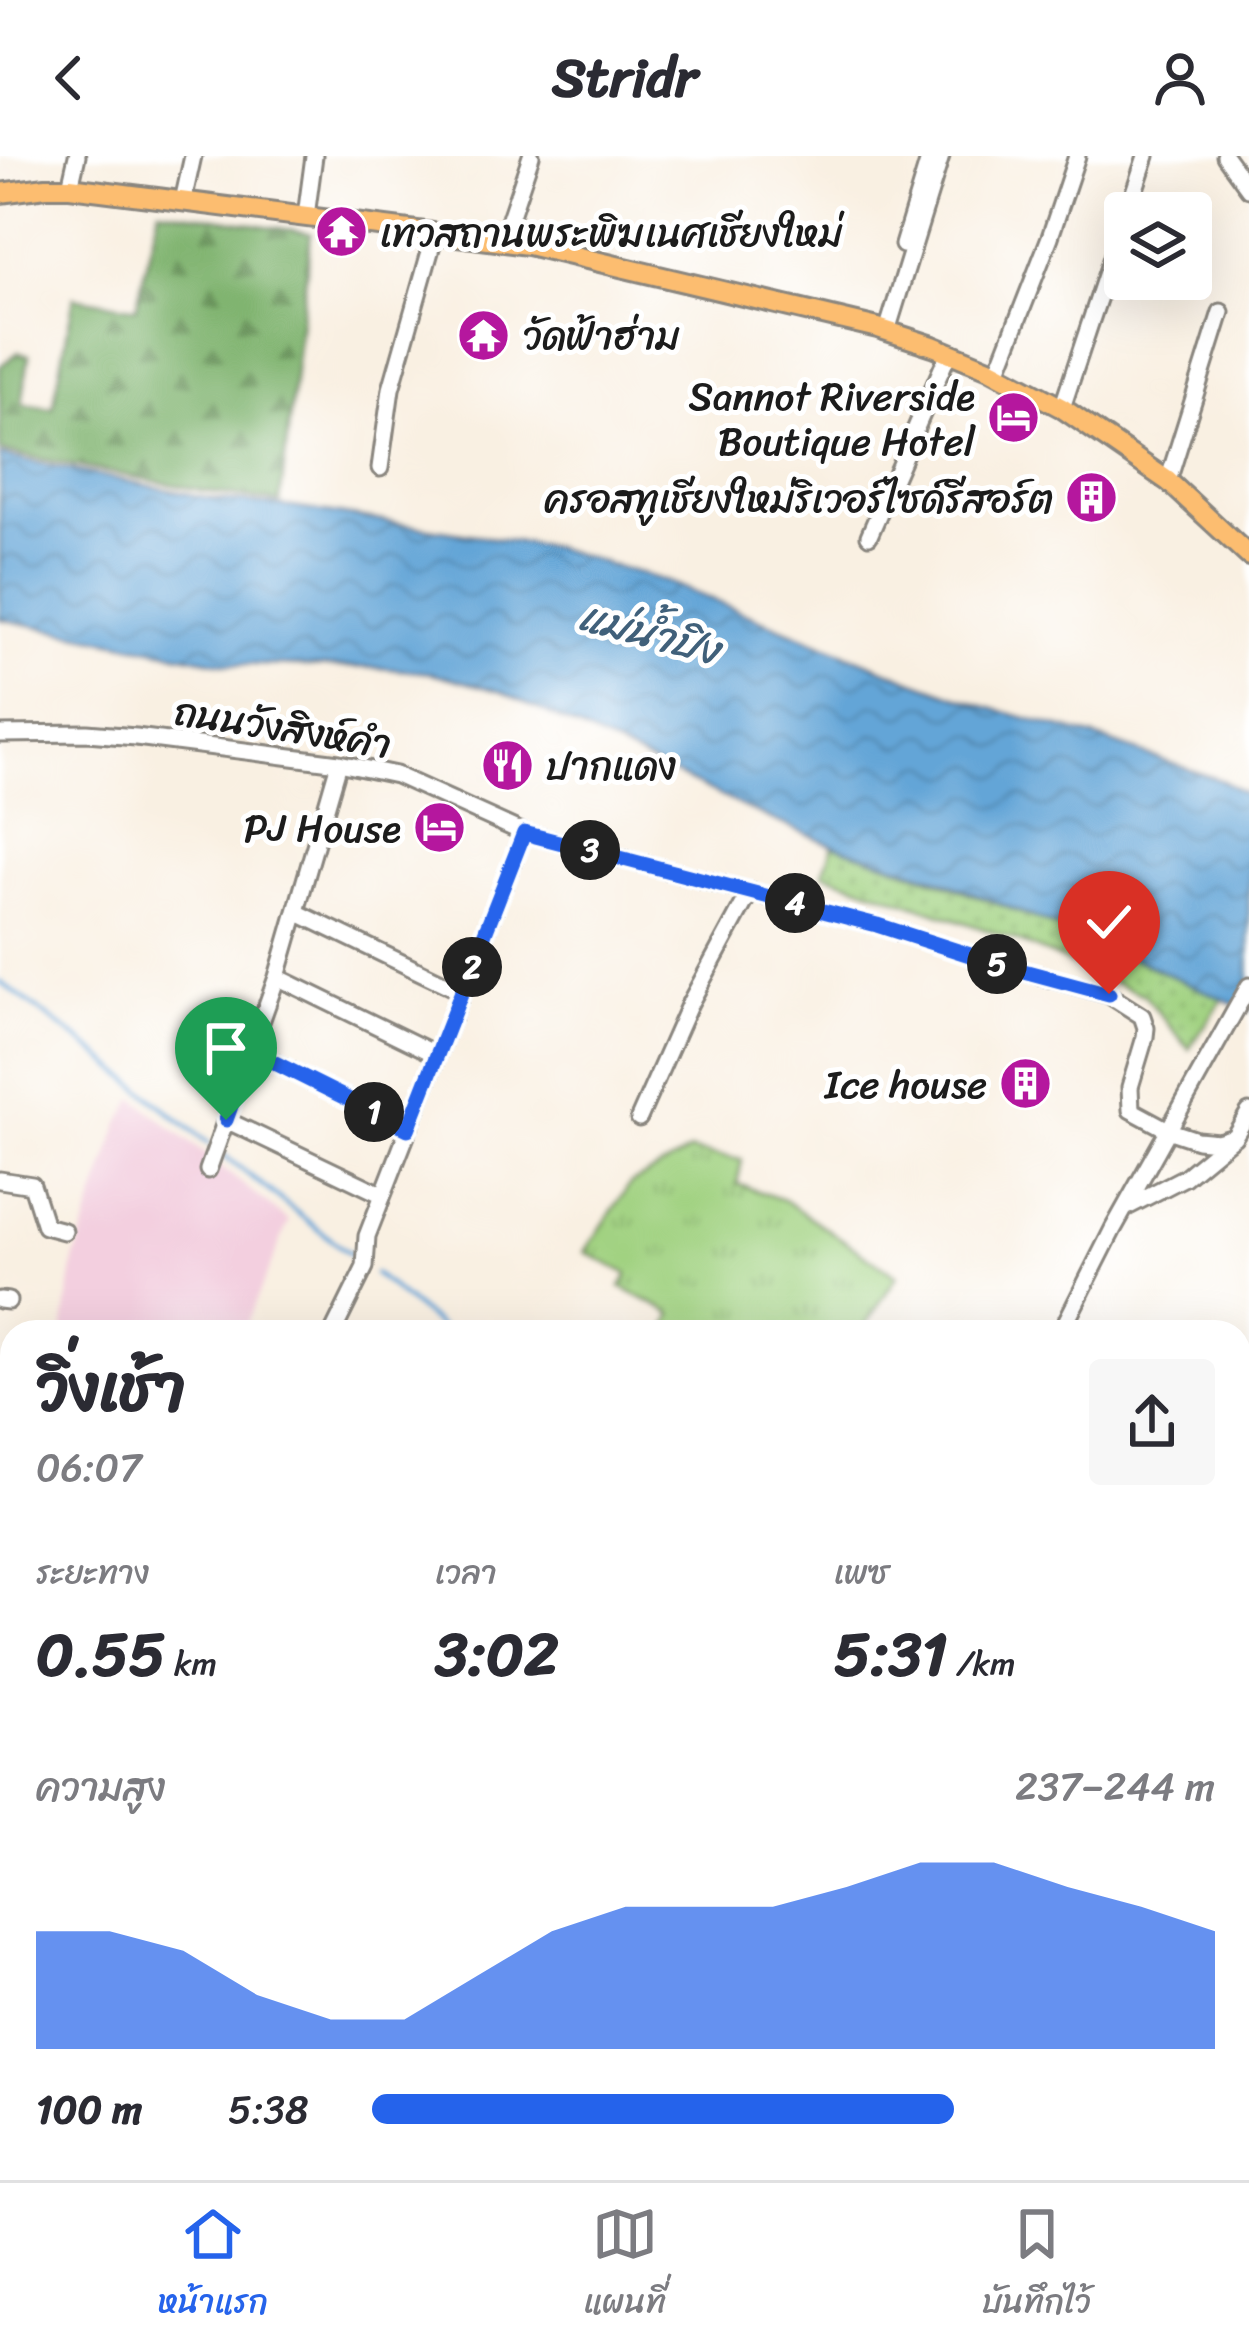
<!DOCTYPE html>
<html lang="th">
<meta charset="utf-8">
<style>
:root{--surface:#fff;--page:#f7f7f7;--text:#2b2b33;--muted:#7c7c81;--line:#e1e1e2;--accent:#2563eb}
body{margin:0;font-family:Sriracha,"Playpen Sans Thai",sans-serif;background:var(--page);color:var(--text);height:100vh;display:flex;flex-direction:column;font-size:45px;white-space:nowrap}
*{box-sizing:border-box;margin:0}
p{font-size:39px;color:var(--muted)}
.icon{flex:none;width:66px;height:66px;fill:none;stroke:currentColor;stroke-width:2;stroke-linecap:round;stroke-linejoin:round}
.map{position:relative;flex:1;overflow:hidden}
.details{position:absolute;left:0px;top:1164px;width:1251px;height:861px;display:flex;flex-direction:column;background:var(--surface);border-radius:36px 36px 0 0;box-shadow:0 12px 48px #0002}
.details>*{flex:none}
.controls{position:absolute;left:1104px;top:36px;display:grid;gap:24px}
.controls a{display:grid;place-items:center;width:108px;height:108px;border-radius:12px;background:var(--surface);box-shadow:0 12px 48px #0002;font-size:60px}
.pin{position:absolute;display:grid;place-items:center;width:102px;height:102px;color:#fff;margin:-123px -51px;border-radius:50% 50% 50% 0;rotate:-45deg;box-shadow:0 0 12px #0007}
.pin .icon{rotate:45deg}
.km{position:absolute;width:60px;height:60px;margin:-30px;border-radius:50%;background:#222;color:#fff;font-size:33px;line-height:60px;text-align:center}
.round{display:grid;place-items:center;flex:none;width:126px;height:126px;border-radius:12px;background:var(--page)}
.summary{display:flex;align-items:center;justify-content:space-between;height:204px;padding:0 36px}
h1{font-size:66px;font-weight:700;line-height:90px}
.figures{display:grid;grid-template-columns:repeat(3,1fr);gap:18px;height:204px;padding:12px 36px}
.figures div{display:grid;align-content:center}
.figures b{font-size:60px;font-weight:700}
.figures small{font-size:33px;font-weight:400}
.figures p{font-size:33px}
.chart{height:336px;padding:24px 36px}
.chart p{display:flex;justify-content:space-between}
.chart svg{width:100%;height:216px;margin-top:12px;fill:var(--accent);opacity:.7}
ul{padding:0 36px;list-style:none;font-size:39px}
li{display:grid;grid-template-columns:192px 144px 1fr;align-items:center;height:90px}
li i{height:30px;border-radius:15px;background:var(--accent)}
header{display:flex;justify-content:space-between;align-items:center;height:156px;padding:0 36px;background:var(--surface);font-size:54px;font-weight:700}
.tab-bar{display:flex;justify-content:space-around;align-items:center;height:168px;border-top:3px solid var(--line);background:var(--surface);font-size:33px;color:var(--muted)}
.tab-bar a{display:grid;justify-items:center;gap:6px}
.tab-bar .active{color:var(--accent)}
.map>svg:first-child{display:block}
</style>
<header><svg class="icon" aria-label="back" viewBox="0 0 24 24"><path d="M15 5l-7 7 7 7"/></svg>Stridr<svg class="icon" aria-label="person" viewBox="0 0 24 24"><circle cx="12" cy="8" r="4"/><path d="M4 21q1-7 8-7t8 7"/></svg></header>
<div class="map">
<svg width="1249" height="2024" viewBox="0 0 1249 2024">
<defs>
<pattern id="grass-tufts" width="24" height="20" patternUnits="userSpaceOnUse" patternTransform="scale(3)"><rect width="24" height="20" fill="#a1d281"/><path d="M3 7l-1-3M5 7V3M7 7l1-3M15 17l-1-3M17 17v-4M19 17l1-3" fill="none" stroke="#8ab46f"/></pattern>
<pattern id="forest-firs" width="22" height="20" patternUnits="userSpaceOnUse" patternTransform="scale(3)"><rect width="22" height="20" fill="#80b46f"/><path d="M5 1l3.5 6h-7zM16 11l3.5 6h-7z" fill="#68925a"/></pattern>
<pattern id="park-dots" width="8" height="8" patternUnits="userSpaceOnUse" patternTransform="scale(3)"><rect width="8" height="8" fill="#a1d281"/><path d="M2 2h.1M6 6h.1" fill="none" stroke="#8ab46f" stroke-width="1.8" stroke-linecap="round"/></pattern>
<pattern id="water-waves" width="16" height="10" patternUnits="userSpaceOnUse" patternTransform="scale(3)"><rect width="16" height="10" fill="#63a5d7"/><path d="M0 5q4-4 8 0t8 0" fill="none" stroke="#5186ae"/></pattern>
</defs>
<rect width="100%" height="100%" fill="#fff"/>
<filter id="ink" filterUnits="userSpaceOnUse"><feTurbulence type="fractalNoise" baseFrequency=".00833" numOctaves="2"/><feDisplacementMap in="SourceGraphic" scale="24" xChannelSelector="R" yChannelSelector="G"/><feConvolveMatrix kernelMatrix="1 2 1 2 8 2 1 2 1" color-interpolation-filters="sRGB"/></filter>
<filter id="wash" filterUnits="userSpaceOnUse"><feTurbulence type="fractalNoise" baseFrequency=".004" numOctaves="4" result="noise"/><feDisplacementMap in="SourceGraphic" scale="48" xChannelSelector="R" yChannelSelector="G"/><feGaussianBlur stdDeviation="2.7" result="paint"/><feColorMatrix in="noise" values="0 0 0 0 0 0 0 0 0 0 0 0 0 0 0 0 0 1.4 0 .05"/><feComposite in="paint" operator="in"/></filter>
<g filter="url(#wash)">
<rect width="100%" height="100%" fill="#f9f0e2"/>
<path fill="#f3cfdf" d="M134 942 289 1065 243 1176H63L74 1104 120 966Z
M0 1336 12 1337V1726L0 1754 12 1761V1869L0 1878Z
M572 2013H778L777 2024H602Z"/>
<path fill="url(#grass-tufts)" stroke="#5e774e" stroke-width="3" d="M690 995 742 1004 737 1028 784 1044 897 1120 861 1176H680L668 1169 673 1158 621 1131 628 1118 585 1096 630 1028Z
M406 2013H557L583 2024H402Z"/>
<path fill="url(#forest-firs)" stroke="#4e6846" stroke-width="3" d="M159 53 311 77 280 346 215 337 0 295V210L19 196 29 199 22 248 53 252 74 141 136 152Z"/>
<path fill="url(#park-dots)" stroke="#5e774e" stroke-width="3" d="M833 689C966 732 1095 785 1223 843L1189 893 1144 839 1018 785 823 717Z"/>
<path fill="url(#water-waves)" stroke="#40607a" stroke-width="3" d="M0 299 214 343 292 351 552 391 665 425 914 525 987 551 1095 581 1223 625 1249 640V855L1113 793 933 721 833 689 754 656 502 536 432 517 379 512 228 508 0 463Z"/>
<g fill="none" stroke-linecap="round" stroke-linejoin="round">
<path stroke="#63a5d7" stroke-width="4.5" d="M0 826 90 892 209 988
M222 998 355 1102
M375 1118 446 1176
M779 2024 780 2013"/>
</g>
</g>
<g filter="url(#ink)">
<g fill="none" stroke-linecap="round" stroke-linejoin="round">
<defs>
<path id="minor" d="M1225 0 1249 33
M70 31 77 0
M183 45 193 0
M1127 57 1146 0
M306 60 314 0
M502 86 531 0
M903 89 930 0
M887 175 941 0
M997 217 1050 81 1077 0
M1062 252 1125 62
M380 312 391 233 435 78
M1168 325 1221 156
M869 380 949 196
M0 578 87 577 136 581 339 607 396 619 524 677 877 769 1001 809 1109 839 1142 860 1146 872 1145 881 1130 931 1131 954 1170 975 1197 984 1218 986 1234 981 1249 956
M296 756 462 836
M277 821 437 899
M251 895 408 973
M639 962 690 847 750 736
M226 964 383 1039
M208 1014 277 821 339 607
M0 1024 32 1029 45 1070 64 1075
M1127 1051 1185 1021 1231 983
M0 1144 8 1145
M333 1176 365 1111 367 1080 524 677
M1061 1176 1113 1073 1249 830
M1239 1547 1249 1530
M1239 1799 1249 1803
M0 1899 12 1904
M1239 1950 1249 1957
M863 2013 880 2024
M940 2013 942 2024
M264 2024 268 2013
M824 2024 825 2013"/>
<path id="major" d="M0 37 46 31H70L528 89 878 172 933 190 989 213 1062 252 1168 325 1249 400"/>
</defs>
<use href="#minor" stroke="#8a867f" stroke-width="21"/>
<use href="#major" stroke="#8a867f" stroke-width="24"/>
<use href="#minor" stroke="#fff" stroke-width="15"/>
<use href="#major" stroke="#fcbd6f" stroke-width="18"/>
</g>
</g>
<g fill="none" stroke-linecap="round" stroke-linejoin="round" filter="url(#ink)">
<defs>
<path id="route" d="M226 964 251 895 408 973 524 677 877 769 1001 809 1109 838"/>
</defs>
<use href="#route" stroke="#fff" stroke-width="24"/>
<use href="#route" stroke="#2563eb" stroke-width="15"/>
</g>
<defs>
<symbol id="temple-disc" viewBox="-11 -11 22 22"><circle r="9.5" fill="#b5179e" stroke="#fff"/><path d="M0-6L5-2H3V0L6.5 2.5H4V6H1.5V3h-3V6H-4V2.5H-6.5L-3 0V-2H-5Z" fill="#fff"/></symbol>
<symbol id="hotel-disc" viewBox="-11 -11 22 22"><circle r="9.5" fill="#b5179e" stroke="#fff"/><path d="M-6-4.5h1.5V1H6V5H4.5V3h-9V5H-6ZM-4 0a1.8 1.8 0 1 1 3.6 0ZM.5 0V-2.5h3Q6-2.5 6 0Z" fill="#fff"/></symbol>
<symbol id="building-disc" viewBox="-11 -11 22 22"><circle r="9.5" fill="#b5179e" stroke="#fff"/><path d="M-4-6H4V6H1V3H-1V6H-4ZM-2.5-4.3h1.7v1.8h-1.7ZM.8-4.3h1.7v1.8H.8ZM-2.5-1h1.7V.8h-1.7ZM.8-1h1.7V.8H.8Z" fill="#fff"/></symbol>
<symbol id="restaurant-disc" viewBox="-11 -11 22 22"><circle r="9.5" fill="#b5179e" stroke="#fff"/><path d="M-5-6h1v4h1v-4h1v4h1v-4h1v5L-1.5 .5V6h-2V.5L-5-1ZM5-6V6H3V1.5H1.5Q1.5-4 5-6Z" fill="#fff"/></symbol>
</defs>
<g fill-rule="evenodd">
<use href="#temple-disc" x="312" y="46" width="59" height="59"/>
<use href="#temple-disc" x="454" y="150" width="59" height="59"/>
<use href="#hotel-disc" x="984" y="232" width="59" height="59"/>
<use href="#building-disc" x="1062" y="312" width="59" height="59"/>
<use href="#restaurant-disc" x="478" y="580" width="59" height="59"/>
<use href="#hotel-disc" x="410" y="642" width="59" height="59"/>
<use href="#building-disc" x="996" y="898" width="59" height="59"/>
</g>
<g text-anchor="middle" stroke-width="10" stroke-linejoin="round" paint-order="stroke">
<g font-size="39" fill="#1c1c1c" stroke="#fff" text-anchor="end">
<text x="380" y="90" text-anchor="start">เทวสถานพระพิฆเนศเชียงใหม่</text>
<text x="523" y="193" text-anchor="start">วัดฟ้าฮ่าม</text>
<text x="975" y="254">Sannot Riverside<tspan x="975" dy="45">Boutique Hotel</tspan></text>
<text x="1053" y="356">ครอสทูเชียงใหม่ริเวอร์ไซด์รีสอร์ต</text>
<text x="546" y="623" text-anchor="start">ปากแดง</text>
<text x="401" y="686">PJ House</text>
<text x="987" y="942">Ice house</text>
</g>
<g font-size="39" fill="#1c1c1c" stroke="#fff">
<text transform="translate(283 571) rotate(9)" y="14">ถนนวังสิงห์คำ</text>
</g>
<g font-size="42" font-style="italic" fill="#40607a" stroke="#fff">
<text transform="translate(649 476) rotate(15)" y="15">แม่น้ำปิง</text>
</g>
</g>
</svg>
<div class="controls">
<a><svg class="icon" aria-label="layers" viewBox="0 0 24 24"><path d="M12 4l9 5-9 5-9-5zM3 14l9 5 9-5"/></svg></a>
</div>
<div class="pin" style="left:226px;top:964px;background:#1e9e55"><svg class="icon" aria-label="arrive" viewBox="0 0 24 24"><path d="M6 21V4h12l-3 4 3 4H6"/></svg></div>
<div class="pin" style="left:1109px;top:838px;background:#d93025"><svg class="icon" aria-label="check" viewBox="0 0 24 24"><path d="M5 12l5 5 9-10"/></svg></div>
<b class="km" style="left:374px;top:956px">1</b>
<b class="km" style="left:472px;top:811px">2</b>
<b class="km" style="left:590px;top:694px">3</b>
<b class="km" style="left:795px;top:747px">4</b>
<b class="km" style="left:997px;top:808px">5</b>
<section class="details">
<div class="summary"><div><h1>วิ่งเช้า</h1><p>06:07</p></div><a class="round"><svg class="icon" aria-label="share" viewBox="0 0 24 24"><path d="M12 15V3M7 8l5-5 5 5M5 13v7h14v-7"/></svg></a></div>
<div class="figures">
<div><p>ระยะทาง</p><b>0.55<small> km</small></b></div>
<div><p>เวลา</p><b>3:02</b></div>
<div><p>เพซ</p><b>5:31<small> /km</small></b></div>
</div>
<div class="chart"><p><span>ความสูง</span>237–244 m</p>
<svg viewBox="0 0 160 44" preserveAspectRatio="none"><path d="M0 44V20L10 20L20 24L30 33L40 38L50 38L60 29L70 20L80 15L90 15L100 15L110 11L120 6L130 6L140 11L150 15L160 20V44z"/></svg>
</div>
<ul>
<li><b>100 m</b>5:38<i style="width:69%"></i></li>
</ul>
</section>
</div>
<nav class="tab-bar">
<a class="active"><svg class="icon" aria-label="home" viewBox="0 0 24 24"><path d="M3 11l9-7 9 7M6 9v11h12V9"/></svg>หน้าแรก</a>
<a><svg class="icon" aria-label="map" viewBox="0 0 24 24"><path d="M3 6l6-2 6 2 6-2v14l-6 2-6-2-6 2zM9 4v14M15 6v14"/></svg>แผนที่</a>
<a><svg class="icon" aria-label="saved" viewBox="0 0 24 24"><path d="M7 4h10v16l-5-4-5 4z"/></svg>บันทึกไว้</a>
</nav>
